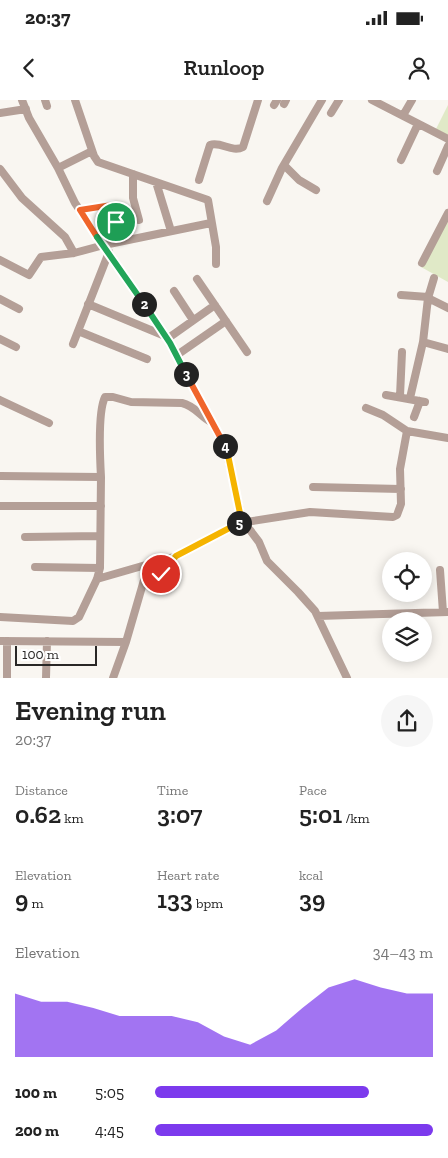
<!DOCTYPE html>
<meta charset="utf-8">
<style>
:root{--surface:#fff;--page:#f6f6f6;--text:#222;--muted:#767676;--accent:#7c3aed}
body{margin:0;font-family:"Zilla Slab",serif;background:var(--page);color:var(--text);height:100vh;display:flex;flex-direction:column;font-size:19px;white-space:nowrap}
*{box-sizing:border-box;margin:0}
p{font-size:16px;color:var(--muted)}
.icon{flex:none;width:28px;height:28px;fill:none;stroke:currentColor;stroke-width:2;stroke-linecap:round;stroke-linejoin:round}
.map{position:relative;height:578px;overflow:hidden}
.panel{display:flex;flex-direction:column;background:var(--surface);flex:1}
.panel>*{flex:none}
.controls{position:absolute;left:382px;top:452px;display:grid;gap:10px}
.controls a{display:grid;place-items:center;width:50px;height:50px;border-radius:50%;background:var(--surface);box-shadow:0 2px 12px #0003;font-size:25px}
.scale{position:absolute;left:15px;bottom:12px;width:82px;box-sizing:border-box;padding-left:5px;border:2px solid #292726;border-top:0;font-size:14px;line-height:18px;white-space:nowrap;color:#292726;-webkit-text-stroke:4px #fff;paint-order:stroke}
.pin{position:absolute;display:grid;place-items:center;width:42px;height:42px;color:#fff;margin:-21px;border:2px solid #fff;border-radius:50%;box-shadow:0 1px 5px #0007}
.km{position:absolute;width:25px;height:25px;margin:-12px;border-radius:50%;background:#222;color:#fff;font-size:14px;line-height:25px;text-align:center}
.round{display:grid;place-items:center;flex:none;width:52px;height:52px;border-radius:26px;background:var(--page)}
.headline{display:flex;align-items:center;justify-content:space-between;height:85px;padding:0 15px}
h1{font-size:28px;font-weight:600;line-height:38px}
.metrics{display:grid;grid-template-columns:repeat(3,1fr);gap:8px;height:85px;padding:5px 15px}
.metrics div{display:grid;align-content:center}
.metrics b{font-size:25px;font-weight:600}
.metrics small{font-size:14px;font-weight:400}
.metrics p{font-size:14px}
.chart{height:140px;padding:10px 15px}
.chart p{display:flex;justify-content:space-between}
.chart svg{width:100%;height:90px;margin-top:5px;fill:var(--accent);opacity:.7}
ul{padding:0 15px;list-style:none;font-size:16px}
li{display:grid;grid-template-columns:80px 60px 1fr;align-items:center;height:38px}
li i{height:12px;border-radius:6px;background:var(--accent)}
.status{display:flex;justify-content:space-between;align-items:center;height:35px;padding:0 25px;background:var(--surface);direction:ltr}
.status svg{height:14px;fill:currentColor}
header{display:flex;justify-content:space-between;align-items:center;height:65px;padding:0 15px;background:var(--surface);font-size:22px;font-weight:600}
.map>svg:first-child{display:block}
</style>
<div class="status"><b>20:37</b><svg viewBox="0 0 49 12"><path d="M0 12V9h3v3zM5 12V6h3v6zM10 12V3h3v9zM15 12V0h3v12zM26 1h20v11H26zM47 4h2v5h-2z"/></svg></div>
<header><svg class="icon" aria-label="back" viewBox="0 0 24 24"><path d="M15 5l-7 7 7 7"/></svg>Runloop<svg class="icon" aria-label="person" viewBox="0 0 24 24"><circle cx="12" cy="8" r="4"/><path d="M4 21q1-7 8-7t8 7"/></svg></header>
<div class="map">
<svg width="448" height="578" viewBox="0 0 448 578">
<rect width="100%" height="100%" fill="#f9f6f1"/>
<path fill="#e0e9c7" d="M448 5V35L436 29Z
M448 116V182L421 167Z"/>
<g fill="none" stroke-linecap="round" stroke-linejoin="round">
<path stroke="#b49f97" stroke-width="8" d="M22 0 29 18 58 68 75 103 170 243 226 350 243 423 250 430 259 442 267 461 298 492 315 511 347 578
M45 0 47 6
M75 0 94 56 98 62 208 100 216 147V164
M372 0 448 39
M284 4 286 0
M274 5 277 0
M405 12 412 0
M0 13 26 9
M331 13 339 0
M401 60 418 24
M284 65 299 80 316 90
M58 68 92 51
M0 69 22 98 65 137 74 153
M437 71 448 46
M133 74V98L139 120
M199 80 210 45C221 41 232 53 243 47L258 0
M156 82 171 131
M267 101 282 68 322 0
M80 110 111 105 116 122
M0 160 29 175 41 157 74 153 104 145 211 123
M422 163 448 113
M197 179 247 252
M174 191 193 220
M401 195 428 197
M428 198 448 208
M0 199 19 209
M88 204 165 236
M78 231 147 259
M0 239 16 247
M167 239 215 205
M423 242 448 249
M73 244 109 152
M177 255 226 221
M386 295 425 302
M400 296 402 252
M410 298 423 242 428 198 434 178
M0 300 49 323
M366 308 383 315 407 331
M414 317 420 301
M0 376 101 377 100 468 97 479 79 517 73 521 0 517
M101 377C100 359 98 311 105 297H113L131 302 182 303C195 306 200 316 211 322
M313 387 401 389
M0 406H101
M25 437 100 436
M35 467 100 468
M440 470 443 512
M97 479 177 456 240 423 310 412 393 417 397 415 401 404 400 369 407 331 448 338
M318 516 448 512
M0 541 126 542 144 480 161 474 176 457
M7 578V541
M46 578 47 541
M113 578 126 542"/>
</g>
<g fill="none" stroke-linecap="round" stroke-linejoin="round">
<defs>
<path id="split-1" d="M97 137 80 110 112 105 116 122"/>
<path id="split-2" d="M97 137 144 204"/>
<path id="split-3" d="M144 204 170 243 186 274"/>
<path id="split-4" d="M186 274 225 346"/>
<path id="split-5" d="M225 346 228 355 242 423H239"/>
<path id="split-6" d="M161 474 176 456 239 423"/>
</defs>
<use href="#split-1" stroke="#fff" stroke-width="10"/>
<use href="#split-2" stroke="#fff" stroke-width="10"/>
<use href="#split-3" stroke="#fff" stroke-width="10"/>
<use href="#split-4" stroke="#fff" stroke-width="10"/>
<use href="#split-5" stroke="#fff" stroke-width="10"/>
<use href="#split-6" stroke="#fff" stroke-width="10"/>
<use href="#split-1" stroke="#f0652b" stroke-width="6"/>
<use href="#split-2" stroke="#22a559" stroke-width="6"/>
<use href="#split-3" stroke="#22a559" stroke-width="6"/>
<use href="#split-4" stroke="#f0652b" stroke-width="6"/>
<use href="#split-5" stroke="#f5b400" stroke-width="6"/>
<use href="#split-6" stroke="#f5b400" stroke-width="6"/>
</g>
</svg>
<div class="controls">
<a><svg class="icon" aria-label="locate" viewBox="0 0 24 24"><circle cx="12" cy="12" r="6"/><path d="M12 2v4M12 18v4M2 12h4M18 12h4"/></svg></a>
<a><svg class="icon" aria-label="layers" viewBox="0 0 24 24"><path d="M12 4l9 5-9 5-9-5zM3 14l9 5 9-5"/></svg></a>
</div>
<div class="scale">100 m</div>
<div class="pin" style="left:116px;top:122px;background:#1e9e55"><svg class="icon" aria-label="arrive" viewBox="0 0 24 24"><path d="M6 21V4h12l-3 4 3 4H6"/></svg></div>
<div class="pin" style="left:161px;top:474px;background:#d93025"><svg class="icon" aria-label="check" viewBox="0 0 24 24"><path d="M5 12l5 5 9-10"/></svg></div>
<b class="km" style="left:144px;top:204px">2</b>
<b class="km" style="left:186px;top:274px">3</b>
<b class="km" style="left:225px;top:346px">4</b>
<b class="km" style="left:239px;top:423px">5</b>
</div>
<section class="panel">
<div class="headline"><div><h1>Evening run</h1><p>20:37</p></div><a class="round"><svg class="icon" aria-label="share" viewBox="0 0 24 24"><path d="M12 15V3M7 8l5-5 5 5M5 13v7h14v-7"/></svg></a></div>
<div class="metrics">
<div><p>Distance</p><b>0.62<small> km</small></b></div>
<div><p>Time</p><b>3:07</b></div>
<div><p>Pace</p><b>5:01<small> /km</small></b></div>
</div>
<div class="metrics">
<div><p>Elevation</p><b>9<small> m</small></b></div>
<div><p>Heart rate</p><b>133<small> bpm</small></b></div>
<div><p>kcal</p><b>39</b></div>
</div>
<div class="chart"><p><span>Elevation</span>34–43 m</p>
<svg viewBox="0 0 160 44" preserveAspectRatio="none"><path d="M0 44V13L10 17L20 17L30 20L40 24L50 24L60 24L70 27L80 34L90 38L100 31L110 20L120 10L130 6L140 10L150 13L160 13V44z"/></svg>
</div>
<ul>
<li><b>100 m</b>5:05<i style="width:77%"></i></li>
<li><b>200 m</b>4:45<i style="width:100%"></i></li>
</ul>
</section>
